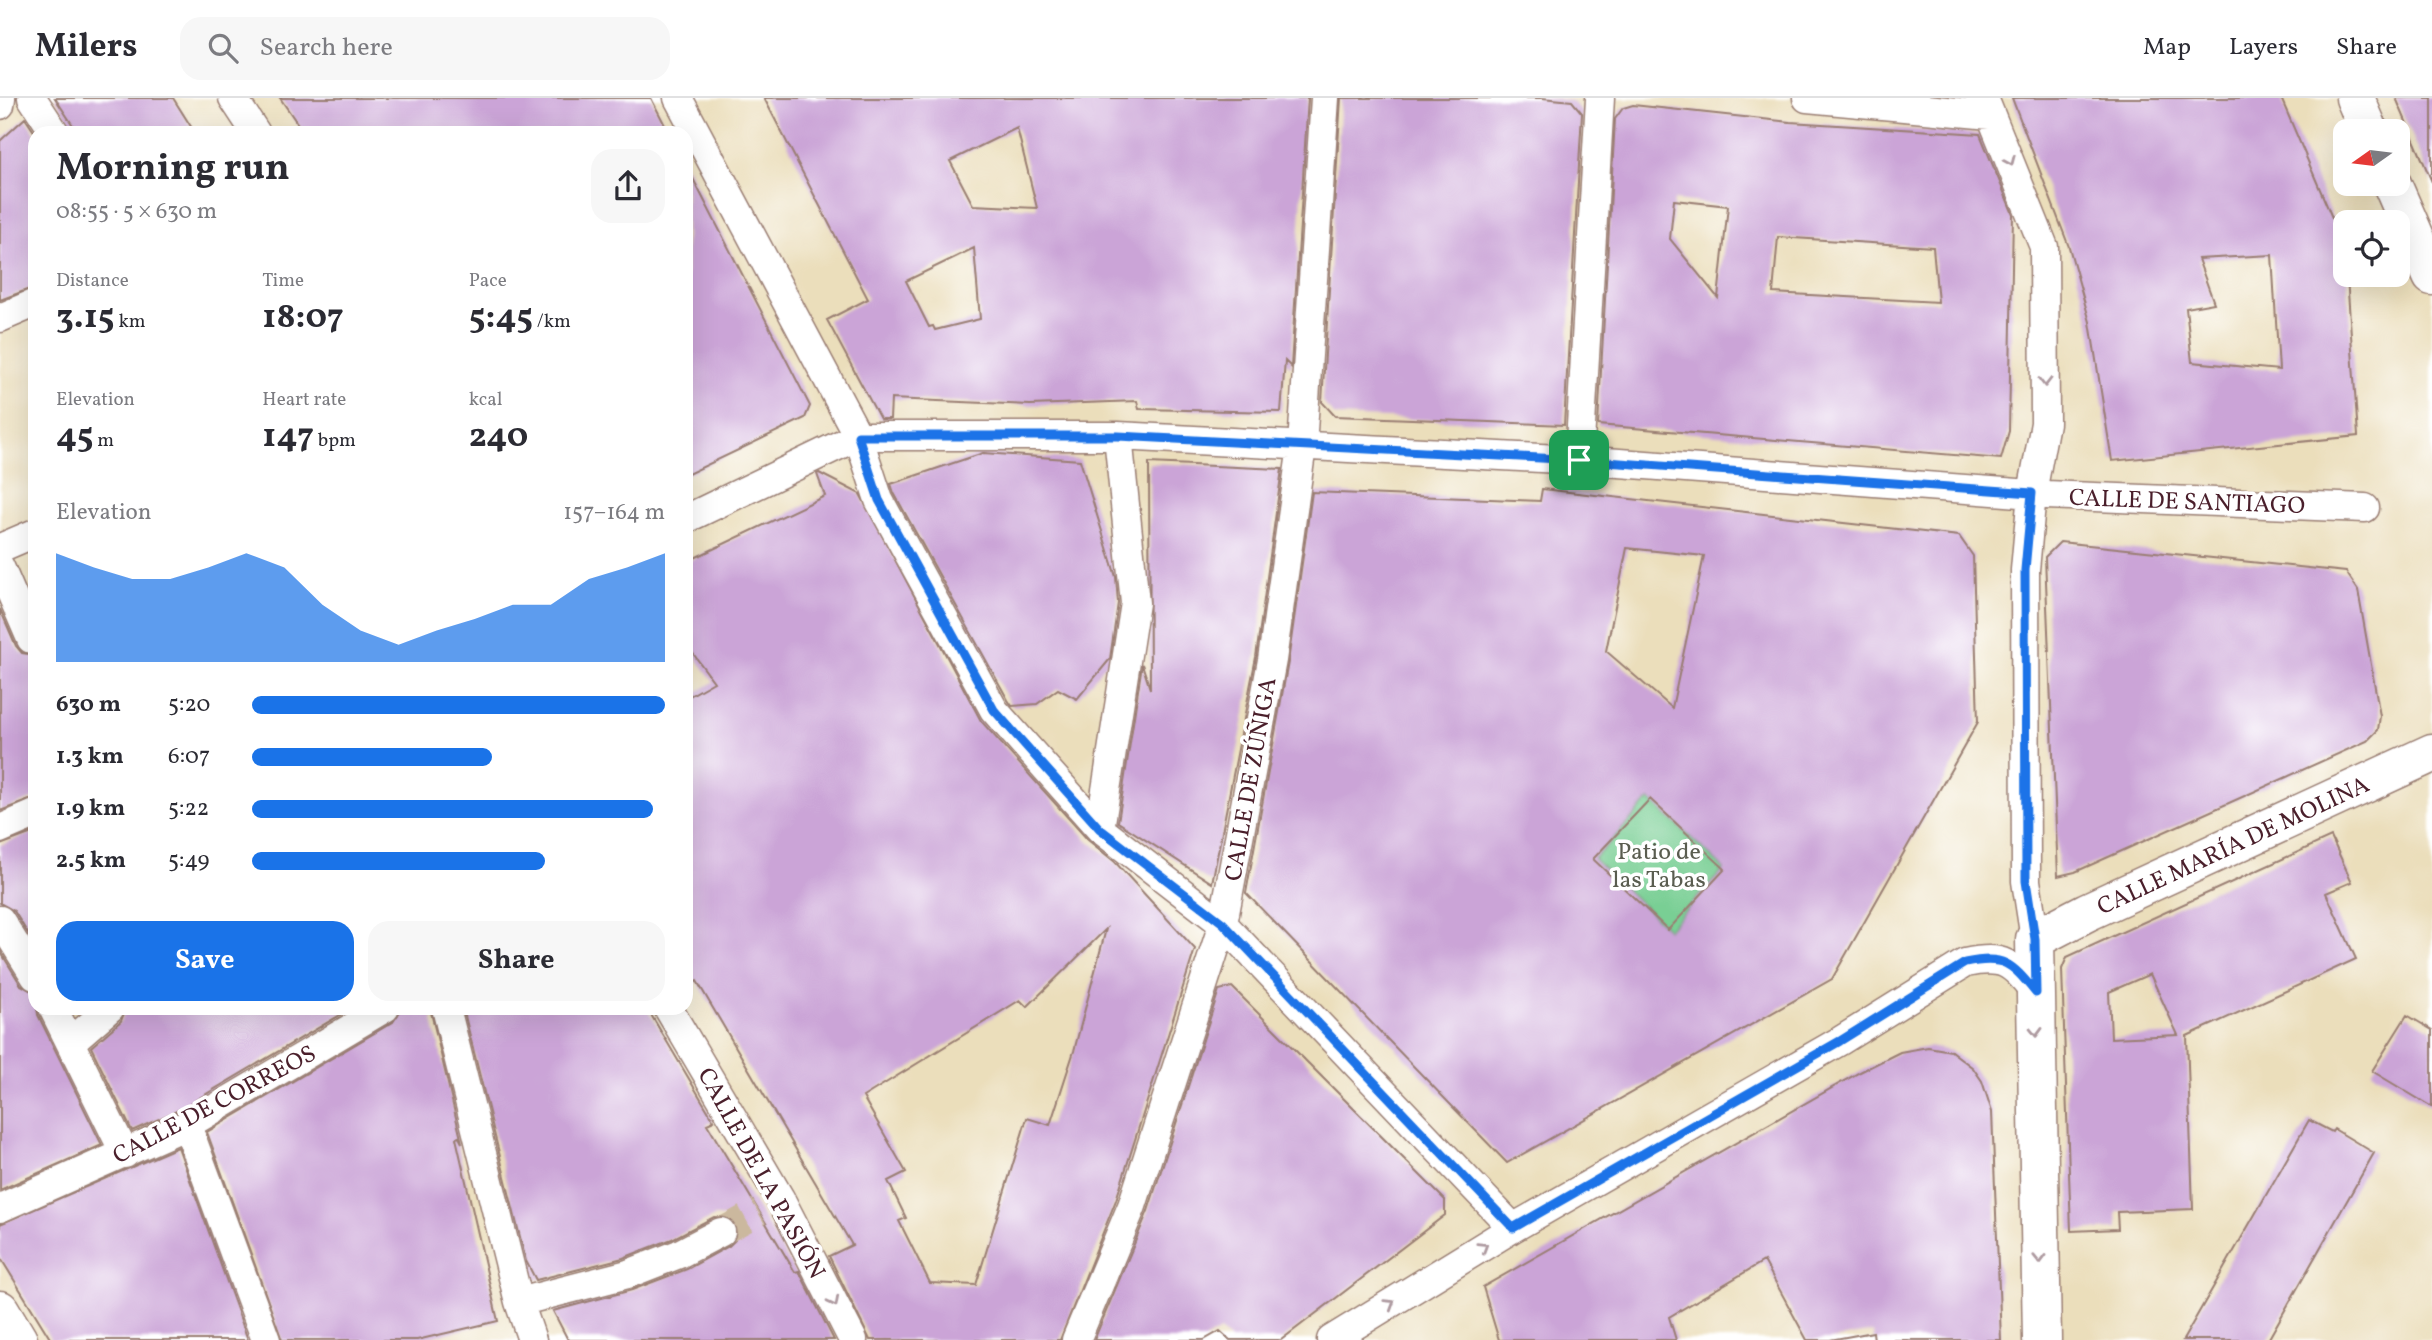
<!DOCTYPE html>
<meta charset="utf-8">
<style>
:root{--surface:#fff;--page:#f7f7f7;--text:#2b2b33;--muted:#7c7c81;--line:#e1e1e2;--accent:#1a73e8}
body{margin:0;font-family:Vollkorn,serif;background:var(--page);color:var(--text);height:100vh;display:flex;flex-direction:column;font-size:26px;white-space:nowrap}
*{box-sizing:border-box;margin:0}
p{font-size:23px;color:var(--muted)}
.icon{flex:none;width:38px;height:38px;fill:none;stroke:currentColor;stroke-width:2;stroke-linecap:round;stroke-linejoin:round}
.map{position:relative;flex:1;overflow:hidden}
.drawer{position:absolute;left:28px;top:28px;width:665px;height:889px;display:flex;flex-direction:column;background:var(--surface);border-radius:21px;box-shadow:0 7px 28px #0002}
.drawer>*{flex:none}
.needle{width:46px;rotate:256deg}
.controls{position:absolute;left:2333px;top:21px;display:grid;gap:14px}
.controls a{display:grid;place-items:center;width:77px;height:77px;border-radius:14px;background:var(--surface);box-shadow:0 7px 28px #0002;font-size:35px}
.pin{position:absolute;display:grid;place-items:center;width:60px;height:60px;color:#fff;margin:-30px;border-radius:14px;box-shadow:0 4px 10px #0006}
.round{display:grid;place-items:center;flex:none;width:74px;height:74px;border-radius:21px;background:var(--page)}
.overview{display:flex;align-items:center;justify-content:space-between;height:119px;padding:0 28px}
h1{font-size:38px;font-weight:700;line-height:52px}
.stats{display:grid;grid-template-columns:repeat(3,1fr);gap:10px;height:119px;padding:7px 28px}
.stats div{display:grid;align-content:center}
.stats b{font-size:35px;font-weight:700}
.stats small{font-size:19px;font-weight:400}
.stats p{font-size:19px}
.chart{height:196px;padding:14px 28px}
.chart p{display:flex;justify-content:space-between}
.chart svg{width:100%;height:126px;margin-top:7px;fill:var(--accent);opacity:.7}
.cta{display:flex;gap:14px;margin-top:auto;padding:14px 28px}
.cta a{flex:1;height:80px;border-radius:21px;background:var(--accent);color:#fff;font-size:28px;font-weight:700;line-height:80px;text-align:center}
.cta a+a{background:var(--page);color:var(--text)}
ul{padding:0 28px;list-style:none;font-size:23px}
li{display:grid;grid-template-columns:112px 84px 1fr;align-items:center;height:52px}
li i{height:18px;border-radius:9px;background:var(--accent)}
header{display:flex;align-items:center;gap:42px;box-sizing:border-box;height:98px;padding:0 35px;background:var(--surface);border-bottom:2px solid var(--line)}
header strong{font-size:33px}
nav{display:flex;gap:38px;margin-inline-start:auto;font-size:24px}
.search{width:490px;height:63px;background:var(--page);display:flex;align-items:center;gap:18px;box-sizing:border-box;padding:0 24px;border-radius:21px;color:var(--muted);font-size:26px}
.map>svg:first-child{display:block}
</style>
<header>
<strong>Milers</strong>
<div class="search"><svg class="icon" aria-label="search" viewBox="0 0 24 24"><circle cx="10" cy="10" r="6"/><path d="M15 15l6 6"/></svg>Search here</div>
<nav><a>Map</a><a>Layers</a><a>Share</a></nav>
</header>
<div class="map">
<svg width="2432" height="1242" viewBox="0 0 2432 1242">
<rect width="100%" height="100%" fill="#fff"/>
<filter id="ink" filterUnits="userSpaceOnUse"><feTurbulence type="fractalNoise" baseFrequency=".0143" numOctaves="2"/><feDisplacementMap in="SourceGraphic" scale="14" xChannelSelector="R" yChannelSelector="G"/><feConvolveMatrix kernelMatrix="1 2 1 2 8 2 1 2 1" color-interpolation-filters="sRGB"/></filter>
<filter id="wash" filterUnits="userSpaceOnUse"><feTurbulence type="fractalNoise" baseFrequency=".00686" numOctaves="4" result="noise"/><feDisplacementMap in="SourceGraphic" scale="28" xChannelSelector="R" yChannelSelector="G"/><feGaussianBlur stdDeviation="1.57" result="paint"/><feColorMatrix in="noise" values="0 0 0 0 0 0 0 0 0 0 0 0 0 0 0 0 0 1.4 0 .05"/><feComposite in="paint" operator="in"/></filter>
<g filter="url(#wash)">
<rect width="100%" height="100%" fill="#ebdebb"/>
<path fill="#79cf94" stroke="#627760" stroke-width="2" d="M1650 701 1725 771 1668 832 1593 761Z"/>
<g id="blocks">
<path fill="#cba4d7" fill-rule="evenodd" d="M55 0H173L195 35H78Z
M280 0H651L669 35H304Z
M764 0H1308L1291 269 1285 263 1281 314 1139 311 1137 303 1030 307 891 301 890 321H880L827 222 868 201ZM1017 30 1037 110 973 107 950 63ZM974 150 980 221 935 232 933 228 929 229 906 183Z
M1341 0H1542L1572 3 1582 15 1564 327 1335 318 1322 304Z
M2012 0H2281L2345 150 2358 338 2112 363 2090 224 2069 149ZM2272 157 2279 272 2192 264 2186 210 2214 205 2198 161Z
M2396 0H2432V84Z
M1633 7 1790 24 1980 36 2013 116 2009 333 2001 361 1598 327 1615 21 1623 10ZM1674 102 1728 108 1718 200 1670 141ZM1778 139 1933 149 1938 204 1773 195Z
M25 20 35 35V189L0 202V43Z
M686 67 810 308 805 320 686 377Z
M983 355 1080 362 1116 479 1118 505 1110 561 1077 601 1058 591 1037 606 1012 608 1008 602 894 395 891 386Z
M1149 365 1282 371 1256 559 1212 785 1118 724 1142 566 1150 591Z
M819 375 860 396 981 623 1088 742 1115 764 1195 851 1116 1102 1060 1242H870L829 1158 852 1147 697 883 686 889V600L714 584 686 546V464L825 398 817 376ZM1106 831 1074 953 1050 1027 1027 1020 976 1187 930 1185 899 1123 906 1120 888 1083 906 1074 863 999 1020 902 1027 909Z
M1542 391 1959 438 1973 458 1978 624 1832 881 1507 1065 1246 795 1288 564 1312 394 1540 403ZM1627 450 1704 458 1672 610 1606 553ZM1650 701 1725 771 1668 832 1593 761Z
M2060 444 2346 474 2358 492 2380 618 2378 632 2367 643 2075 774 2058 778 2045 459Z
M0 511 16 548 22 555 35 557V700L0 713Z
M35 734V847L14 813 0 805V747Z
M2331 739 2352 784 2326 795 2356 861 2187 938 2193 1111 2117 1114 2118 1131 2071 1133 2062 871 2067 859ZM2150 876 2178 937 2111 940 2109 894Z
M0 853 21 887 35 895 38 917 102 1047 0 1092Z
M1232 889 1445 1102V1117L1281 1242H1230L1220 1233 1204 1242H1094L1148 1113 1219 892Z
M126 910H352L179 1012 132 1033 91 949 121 923Z
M402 910H430L462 1045 459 1039 456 1040 498 1223 417 1242H282L207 1034 393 924Z
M463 910H647L714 1023 707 1026 795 1174 799 1173 834 1242H568L553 1213 632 1192 687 1171 729 1148 735 1142 736 1127 729 1120 714 1119 672 1141 623 1160 536 1182 526 1163Z
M2407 917 2432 932V1009L2372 973Z
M1928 949 1951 953 1973 970 1982 983 1992 1014 2001 1242H1874L1873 1234 1830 1242H1807L1764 1163 1669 1219 1676 1242H1499L1483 1189 1860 974 1900 954Z
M2309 1022 2332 1034 2334 1031 2374 1055 2268 1242H2183Z
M178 1049 248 1242H51L0 1159V1126Z"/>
</g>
</g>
<g filter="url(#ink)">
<use href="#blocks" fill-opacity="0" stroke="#9a7e73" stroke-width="2"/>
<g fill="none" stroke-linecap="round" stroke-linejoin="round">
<path stroke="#cbb89e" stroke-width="28" stroke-dasharray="28 14" stroke-linecap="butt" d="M721 1134 759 1113"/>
<defs>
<path id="pedestrian" d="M32 0 55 35
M233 0 256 35
M678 0 858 338 879 402 994 612 1100 731 1223 826 1513 1130
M1807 0 1990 17
M1984 0 2044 149 2045 325 2032 395 2025 472 2026 783 2035 841
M0 7 1 0
M0 220 35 205
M1579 362 1600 0
M686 421 858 338H1118L1579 362 2046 397 2365 410
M0 450 35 435
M0 469 31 541 35 539
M0 731 35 716
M1100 731 1135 505 1118 338
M0 822 35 878
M53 910 125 1056
M446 910 519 1204 532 1242
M668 910 780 1100 853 1242
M72 943 110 910
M187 1027 266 1242
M0 1110 187 1027 385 910
M519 1204 628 1176 679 1156 721 1134
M1076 1242 1132 1108 1223 826 1272 562 1302 348 1325 0
M1331 1242 1513 1130 1840 943 1965 865C2005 857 2011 865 2036 895"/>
<path id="minor" d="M0 1212 18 1242
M2042 1242 2035 841 2087 814 2432 655"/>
<path id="tertiary" d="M2355 0 2369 33
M2392 86 2432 178"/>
</defs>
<use href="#pedestrian" stroke="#9a7e73" stroke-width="31"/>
<use href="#minor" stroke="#9a7e73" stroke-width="41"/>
<use href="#tertiary" stroke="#9a7e73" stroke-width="41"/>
<use href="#pedestrian" stroke="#fff" stroke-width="28"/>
<use href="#minor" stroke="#fff" stroke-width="38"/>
<use href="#tertiary" stroke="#fff" stroke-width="38"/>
</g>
<defs><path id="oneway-chevron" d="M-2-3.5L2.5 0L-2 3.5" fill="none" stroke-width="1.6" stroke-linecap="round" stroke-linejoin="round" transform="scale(1.75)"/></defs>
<g stroke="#ae9aa0">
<use href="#oneway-chevron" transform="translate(2010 63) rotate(67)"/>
<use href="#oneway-chevron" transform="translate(2045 284) rotate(90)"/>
<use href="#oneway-chevron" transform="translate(2036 934) rotate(89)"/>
<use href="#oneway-chevron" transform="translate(1483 1149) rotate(-32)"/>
<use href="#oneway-chevron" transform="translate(2040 1161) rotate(89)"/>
<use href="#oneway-chevron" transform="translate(834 1204) rotate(63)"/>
<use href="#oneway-chevron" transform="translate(1390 1206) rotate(-32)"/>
</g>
</g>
<g fill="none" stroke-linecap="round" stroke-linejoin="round" filter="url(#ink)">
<defs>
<path id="route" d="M858 338H1118L1579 362 2032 395 2025 472 2026 783 2035 841 2036 895C2011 865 2005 857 1965 865L1840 943 1513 1130 1223 825 1100 731 994 612 879 402Z"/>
</defs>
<use href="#route" stroke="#fff" stroke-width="14"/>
<use href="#route" stroke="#1a73e8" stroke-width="9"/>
</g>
<g text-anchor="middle" stroke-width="7" stroke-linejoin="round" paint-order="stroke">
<g font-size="24" fill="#4a1f2b" stroke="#fff">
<text transform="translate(2187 403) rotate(2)" y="8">CALLE DE SANTIAGO</text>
<text transform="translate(1250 681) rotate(-80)" y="8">CALLE DE ZÚÑIGA</text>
<text transform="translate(2233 747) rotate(-25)" y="8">CALLE MARÍA DE MOLINA</text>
<text transform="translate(214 1006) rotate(-28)" y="8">CALLE DE CORREOS</text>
<text transform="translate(762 1075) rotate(61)" y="8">CALLE DE LA PASIÓN</text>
</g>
<g font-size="24" fill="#5a5d50" stroke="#fff">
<text x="1659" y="761">Patio de<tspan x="1659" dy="28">las Tabas</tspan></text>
</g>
</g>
</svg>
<div class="controls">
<a><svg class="needle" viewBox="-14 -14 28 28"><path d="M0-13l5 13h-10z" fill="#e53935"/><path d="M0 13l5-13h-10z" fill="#7c7c81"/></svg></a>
<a><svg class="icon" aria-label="locate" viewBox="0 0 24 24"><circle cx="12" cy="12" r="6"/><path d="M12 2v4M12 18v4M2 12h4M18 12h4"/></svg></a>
</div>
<div class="pin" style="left:1579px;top:362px;background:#1e9e55"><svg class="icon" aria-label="arrive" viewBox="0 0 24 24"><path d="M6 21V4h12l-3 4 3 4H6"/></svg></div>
<section class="drawer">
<div class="overview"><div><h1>Morning run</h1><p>08:55 · 5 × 630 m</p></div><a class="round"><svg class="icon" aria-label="share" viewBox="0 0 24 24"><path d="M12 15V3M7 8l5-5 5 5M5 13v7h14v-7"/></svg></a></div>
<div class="stats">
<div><p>Distance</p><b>3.15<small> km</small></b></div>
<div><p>Time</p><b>18:07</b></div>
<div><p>Pace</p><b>5:45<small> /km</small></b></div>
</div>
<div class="stats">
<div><p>Elevation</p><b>45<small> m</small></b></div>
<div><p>Heart rate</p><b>147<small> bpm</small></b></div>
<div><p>kcal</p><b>240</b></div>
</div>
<div class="chart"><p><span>Elevation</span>157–164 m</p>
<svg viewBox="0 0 160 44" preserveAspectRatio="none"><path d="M0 44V6L10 11L20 15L30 15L40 11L50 6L60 11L70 24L80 33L90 38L100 33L110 29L120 24L130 24L140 15L150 11L160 6V44z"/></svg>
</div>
<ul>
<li><b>630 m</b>5:20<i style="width:100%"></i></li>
<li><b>1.3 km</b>6:07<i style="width:58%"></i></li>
<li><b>1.9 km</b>5:22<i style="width:97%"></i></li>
<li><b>2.5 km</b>5:49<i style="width:71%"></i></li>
</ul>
<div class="cta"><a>Save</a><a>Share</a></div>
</section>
</div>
